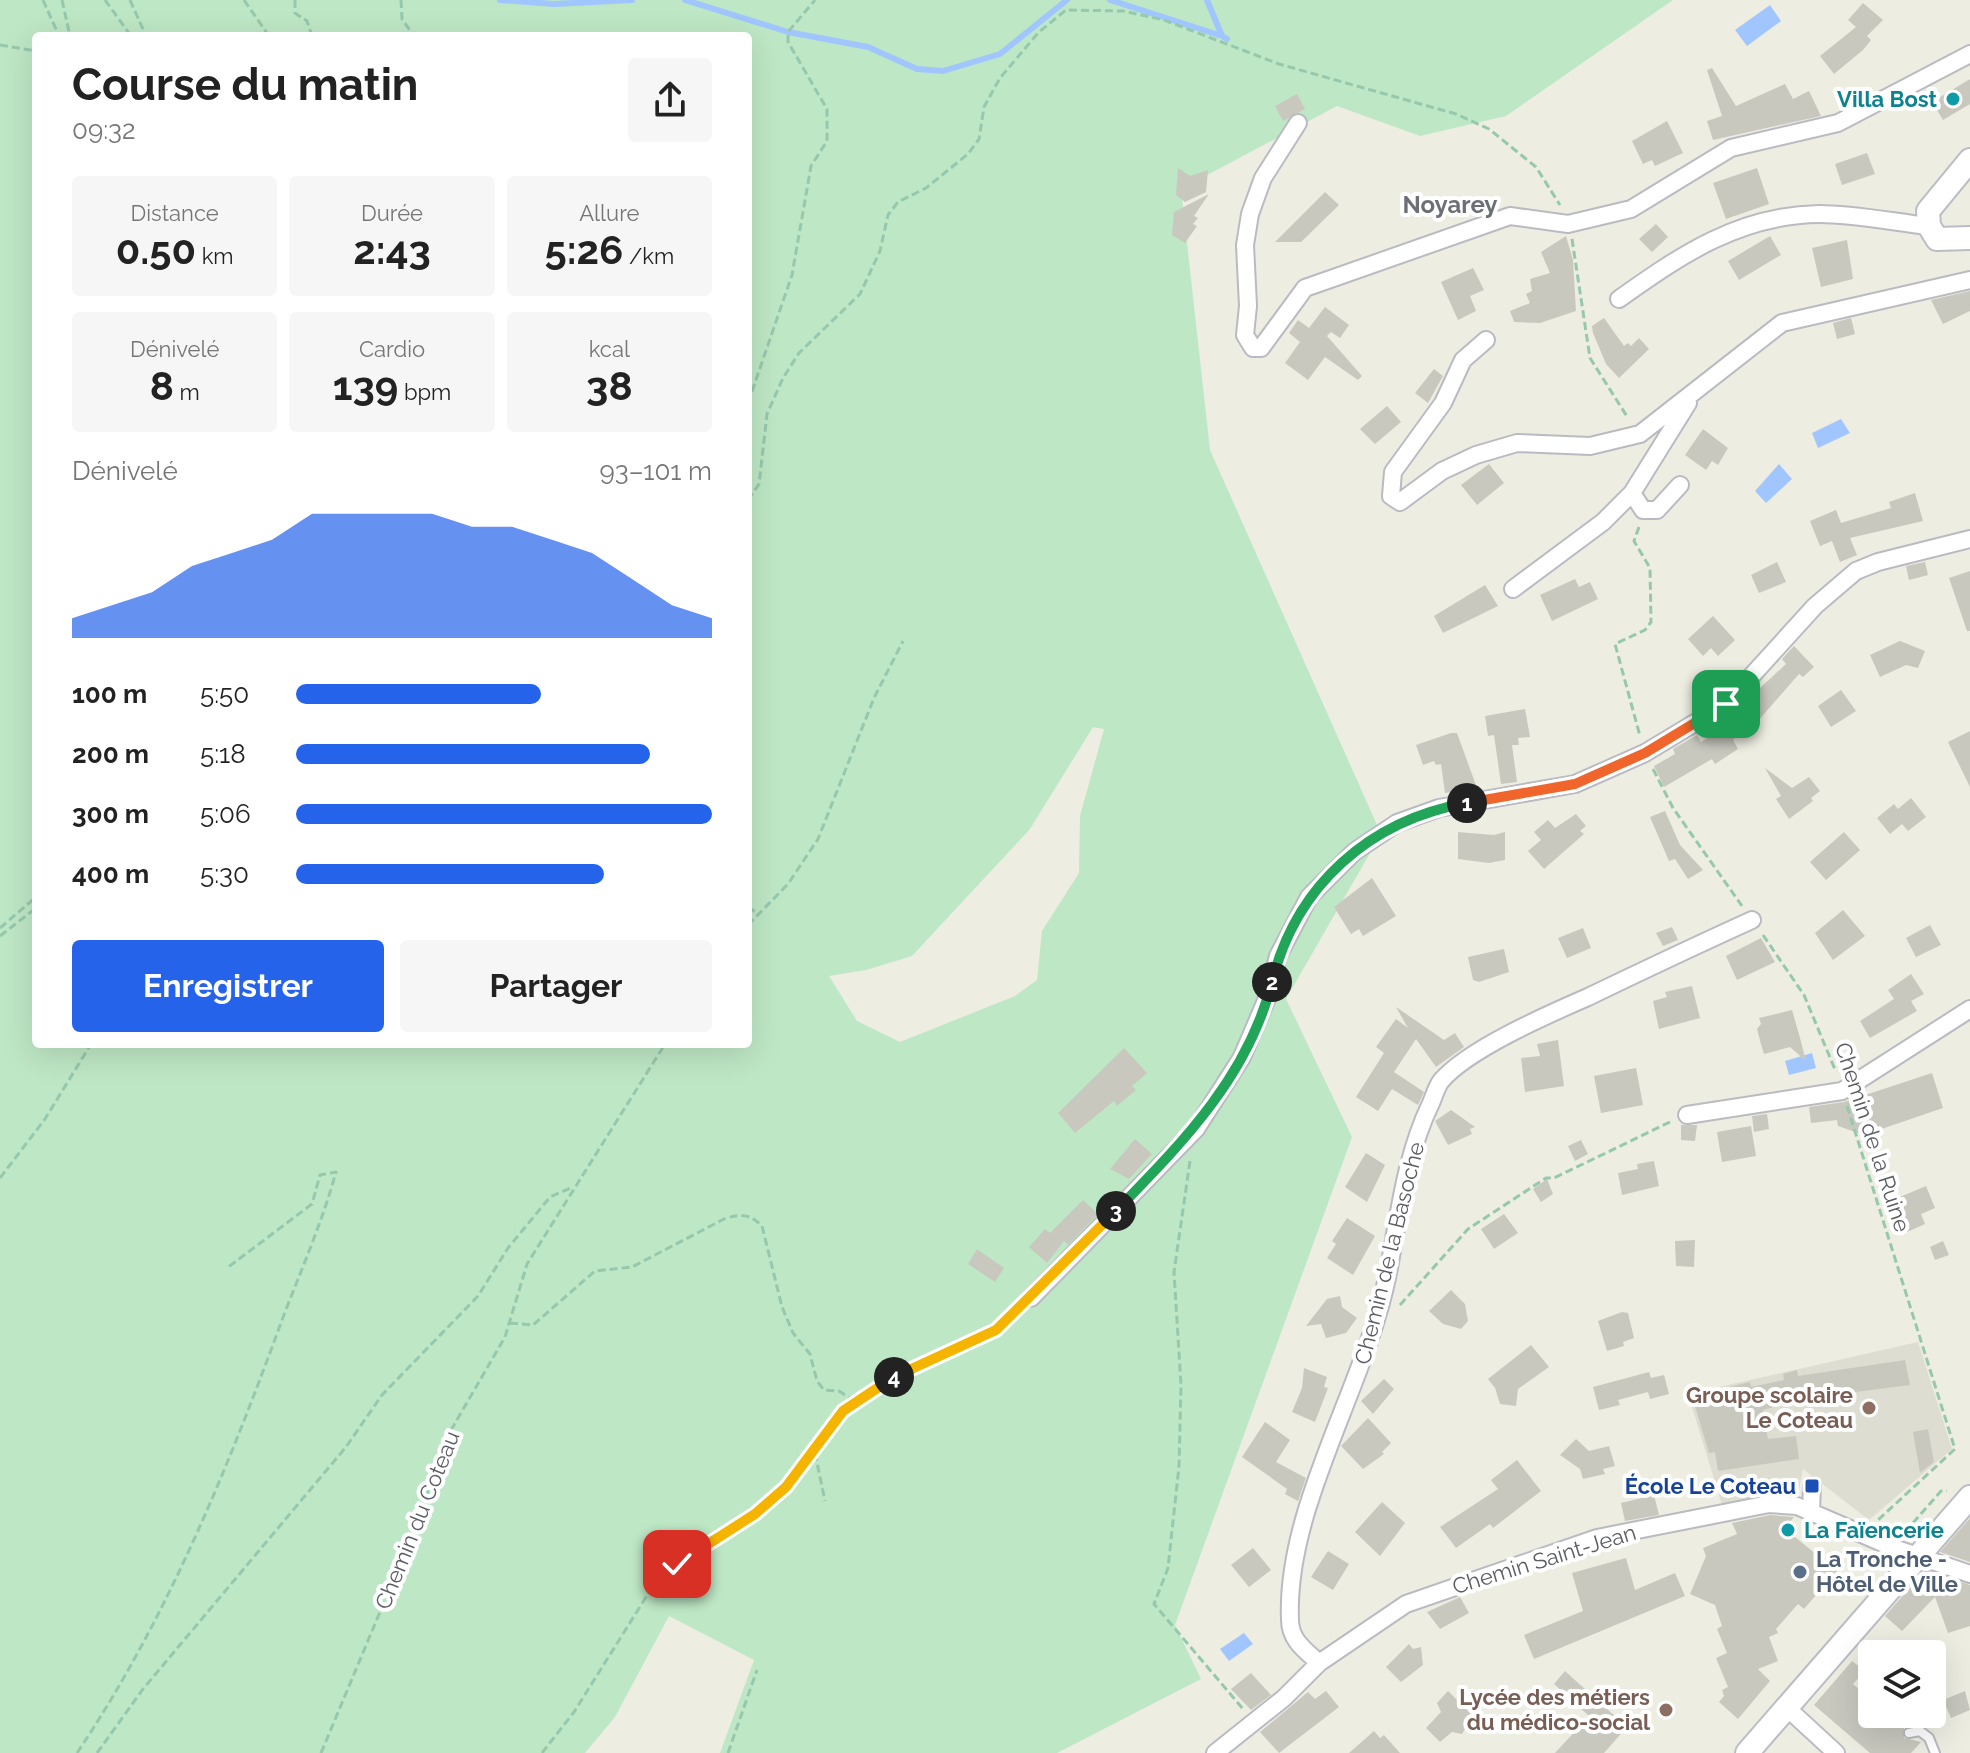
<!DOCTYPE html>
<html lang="fr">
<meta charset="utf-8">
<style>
:root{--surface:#fff;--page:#f6f6f6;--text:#222;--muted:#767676;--accent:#2563eb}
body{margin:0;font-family:Raleway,sans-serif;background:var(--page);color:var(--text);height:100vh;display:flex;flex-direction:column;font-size:30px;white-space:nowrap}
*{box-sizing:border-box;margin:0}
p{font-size:26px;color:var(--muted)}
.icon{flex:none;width:44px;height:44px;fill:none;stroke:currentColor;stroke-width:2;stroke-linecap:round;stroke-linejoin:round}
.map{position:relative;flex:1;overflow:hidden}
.side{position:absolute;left:32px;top:32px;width:720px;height:1016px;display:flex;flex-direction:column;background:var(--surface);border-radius:8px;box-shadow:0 8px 32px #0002}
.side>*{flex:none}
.fabs{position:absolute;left:1858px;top:1640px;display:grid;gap:16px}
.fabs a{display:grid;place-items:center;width:88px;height:88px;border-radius:8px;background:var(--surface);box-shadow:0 8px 32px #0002;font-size:40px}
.pin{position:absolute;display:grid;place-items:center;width:68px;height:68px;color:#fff;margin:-34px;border-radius:16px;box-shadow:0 4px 12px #0006}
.km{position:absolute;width:40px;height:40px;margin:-20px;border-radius:50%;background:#222;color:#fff;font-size:22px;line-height:40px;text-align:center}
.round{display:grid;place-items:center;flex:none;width:84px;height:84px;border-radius:8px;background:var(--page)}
.overview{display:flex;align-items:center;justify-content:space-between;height:136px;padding:0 40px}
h1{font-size:44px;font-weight:700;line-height:60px}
.metrics{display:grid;grid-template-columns:repeat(3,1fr);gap:12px;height:136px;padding:8px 40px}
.metrics div{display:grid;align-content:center;border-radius:8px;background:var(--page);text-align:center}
.metrics b{font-size:40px;font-weight:700}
.metrics small{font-size:22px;font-weight:400}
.metrics p{font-size:22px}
.chart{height:224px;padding:16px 40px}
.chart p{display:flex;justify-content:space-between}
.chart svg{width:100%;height:144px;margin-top:8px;fill:var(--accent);opacity:.7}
.button{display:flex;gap:16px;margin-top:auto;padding:16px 40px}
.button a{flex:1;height:92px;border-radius:8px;background:var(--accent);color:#fff;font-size:32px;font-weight:700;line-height:92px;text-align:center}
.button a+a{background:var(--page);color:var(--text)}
ul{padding:0 40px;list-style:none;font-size:26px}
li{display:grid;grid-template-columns:128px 96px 1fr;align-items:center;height:60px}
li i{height:20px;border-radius:10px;background:var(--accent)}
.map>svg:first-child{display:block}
</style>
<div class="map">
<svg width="1970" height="1753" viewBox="0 0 1970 1753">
<rect width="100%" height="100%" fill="#eeede2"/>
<path fill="#deddd1" d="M1918 1342 1952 1449 1869 1520 1803 1469 1798 1495 1723 1508 1688 1394Z"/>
<path fill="#bee7c5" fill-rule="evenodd" d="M0 0H1673L1506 116 1420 136 1337 106 1181 189 1210 450 1381 834 1286 999 1352 1137 1175 1625 1201 1679 1057 1753H720L754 1660 669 1616 615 1717 585 1753H0ZM36 36H748V1044H36ZM1093 727 1104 729 1080 816 1079 873 1042 931 1037 980 1015 996 900 1042 857 1021 829 976 866 970 912 956 1030 829Z"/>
<path fill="#a1c6ff" d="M1770 5 1781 21 1747 46 1735 30Z
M1841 419 1850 433 1818 448 1812 433Z
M1779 464 1792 479 1766 503 1755 491Z
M1812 1053 1816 1068 1789 1075 1785 1061Z
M1244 1633 1253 1644 1229 1661 1220 1649Z"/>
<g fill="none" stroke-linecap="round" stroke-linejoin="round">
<path stroke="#a1c6ff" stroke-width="6" d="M500 0 554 4 632 0
M685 0 788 32 868 47 917 69 943 71 1000 54 1067 0
M1110 0 1222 36
M1207 0 1222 36 1227 39"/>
</g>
<path fill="#c9c8bf" d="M1863 3 1883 20 1867 36 1871 40 1863 50 1834 74 1820 56 1856 27 1848 20Z
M1712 68 1736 106 1785 84 1793 99 1809 91 1821 116 1713 140 1707 121 1722 116 1707 70Z
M1970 79V104L1943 120 1932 102Z
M1297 94 1305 109 1283 121 1275 106Z
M1667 121 1683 153 1655 166 1652 160 1643 164 1632 141Z
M1867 153 1875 174 1842 185 1835 164Z
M1178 168 1190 176 1208 170 1206 192 1185 202 1176 195Z
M1757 168 1769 204 1726 219 1713 183Z
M1325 192 1339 205 1301 242H1275Z
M1209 194 1194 216 1198 218 1193 224 1197 226 1185 243 1172 235 1174 212Z
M1656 224 1668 237 1652 252 1639 239Z
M1566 236 1573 260 1576 311 1540 323 1514 322 1510 311 1530 303 1526 294 1532 291 1530 279 1550 273 1541 252Z
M1770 236 1781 255 1739 280 1728 261Z
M1847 240 1853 279 1821 287 1812 248Z
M1473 268 1484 290 1470 296 1476 311 1458 320 1441 282Z
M1970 291V311L1943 324 1931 300Z
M1325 307 1349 325 1340 338 1331 332 1327 336 1362 376 1358 380 1325 357 1308 380 1285 363 1300 342 1289 333 1298 320 1309 328Z
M1604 318 1624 346 1628 343 1631 346 1639 338 1649 349 1619 378 1606 364 1593 333 1592 326Z
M1851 318 1855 334 1837 339 1833 323Z
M1434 369 1443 376 1428 403 1415 393Z
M1387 406 1401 422 1375 444 1360 429Z
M1703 429 1728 448 1718 465 1712 461 1706 470 1685 455Z
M1489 464 1504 483 1477 505 1461 485Z
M1915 493 1923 521 1850 538 1857 555 1840 562 1832 541 1820 546 1810 521 1836 510 1841 523 1891 508 1889 502Z
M1777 562 1786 582 1759 593 1751 575Z
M1925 562 1928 575 1909 580 1906 566Z
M1970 571V631H1967L1949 578Z
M1575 579 1579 587 1590 582 1598 599 1552 621 1540 595Z
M1485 585 1498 606 1443 633 1434 616Z
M1713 616 1735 640 1718 656 1711 648 1703 656 1688 639Z
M1900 641 1925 651 1918 668 1906 665 1880 677 1870 655Z
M1794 646 1814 667 1803 677 1799 674 1757 722 1753 719 1733 740 1738 749 1715 764 1712 759 1664 787 1654 766 1675 754 1673 749 1697 735 1701 742 1735 720 1731 715 1786 664 1782 659Z
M1841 690 1856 711 1831 727 1818 706Z
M1525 709 1530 737 1518 738 1519 745H1512L1517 782 1501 784 1494 735 1488 736 1485 716Z
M1970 731V787L1948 742Z
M1451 733H1457L1477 788 1445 793 1441 764 1436 765 1434 761 1423 765 1416 745Z
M1765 768 1792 788 1809 777 1820 791 1811 798 1813 801 1789 819 1776 799 1781 796Z
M1911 798 1926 817 1908 831 1902 824 1890 834 1877 818 1894 804 1898 809Z
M1665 811 1680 845 1703 870 1688 879 1675 859 1669 861 1650 817Z
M1576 814 1586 826 1580 831 1584 834 1544 869 1528 851 1541 840 1534 832 1548 820 1555 828Z
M1458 832 1494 835 1505 832V860L1489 863 1458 859Z
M1844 832 1860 850 1826 880 1810 862Z
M1372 878 1396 916 1363 936 1359 929 1351 934 1334 907Z
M1843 910 1865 936 1833 960 1815 933Z
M1930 925 1941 945 1916 957 1906 938Z
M1672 927 1678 940 1663 946 1656 933Z
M1583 928 1591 948 1567 958 1558 938Z
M1761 938 1775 962 1737 980 1726 956Z
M1504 949 1509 972 1479 982 1473 980 1468 957Z
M1911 974 1924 994 1911 1001 1917 1011 1870 1038 1860 1021 1894 999 1888 990Z
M1692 986 1700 1018 1659 1029 1653 1001 1667 997 1665 992Z
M1396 1007 1444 1040 1455 1033 1464 1047 1436 1067 1416 1039 1394 1072 1424 1092 1418 1105 1392 1089 1378 1111 1356 1097 1384 1053 1376 1047 1396 1019 1408 1028Z
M1792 1010 1800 1038 1806 1061 1790 1047 1764 1054 1762 1048 1757 1029 1761 1024 1759 1018Z
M1558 1040 1564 1086 1525 1092 1521 1058 1540 1056 1537 1044Z
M1124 1048 1147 1073 1132 1086 1136 1090 1117 1106 1114 1101 1075 1133 1058 1113Z
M1636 1068 1643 1105 1601 1113 1594 1076Z
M1932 1073 1943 1108 1864 1135 1838 1126 1837 1120 1811 1123 1809 1107 1844 1102Z
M1451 1110 1475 1127 1470 1129 1472 1134 1448 1145 1435 1121Z
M1767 1114 1769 1129 1754 1132 1752 1116Z
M1681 1125H1697L1695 1141 1681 1140Z
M1751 1126 1756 1156 1722 1162 1717 1132Z
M1135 1139 1152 1154 1129 1179 1110 1169Z
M1581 1140 1588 1154 1575 1161 1568 1146Z
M1366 1153 1385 1165 1367 1202 1345 1187Z
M1654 1161 1659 1186 1622 1195 1618 1173 1638 1169 1637 1164Z
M1547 1179 1553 1194 1541 1202 1533 1189Z
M1926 1186 1935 1208 1921 1214 1925 1224 1907 1232 1895 1199Z
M1083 1200 1098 1214 1068 1245 1064 1241 1047 1263 1029 1247 1045 1229 1050 1233Z
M1504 1214 1518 1233 1494 1249 1481 1229Z
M1347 1218 1375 1236 1353 1275 1327 1258 1336 1244 1332 1241Z
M1695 1240 1694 1267 1676 1266 1675 1241Z
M1943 1241 1949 1255 1935 1260 1930 1247Z
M977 1249 1004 1268 995 1282 968 1264Z
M1451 1290 1465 1304 1468 1321 1461 1329 1443 1324 1429 1311Z
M1340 1296 1342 1307 1357 1318 1346 1333 1326 1338 1321 1324 1306 1326 1327 1299Z
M1622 1312 1628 1313 1634 1338 1623 1342 1624 1346 1607 1351 1598 1321Z
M1531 1345 1549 1367 1518 1389 1516 1406 1500 1404 1495 1388 1488 1379Z
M1905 1360 1910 1385 1801 1399 1763 1410 1768 1439 1796 1436 1799 1459 1718 1471 1715 1452 1709 1453 1692 1396 1750 1382 1751 1387 1784 1380 1783 1374 1797 1370 1798 1376Z
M1304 1368 1327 1377 1324 1387 1328 1388 1315 1422 1292 1412 1302 1388Z
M1649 1372 1651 1378 1664 1375 1669 1394 1650 1399 1648 1392 1618 1400 1620 1405 1599 1410 1593 1387Z
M1384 1379 1394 1389 1373 1414 1361 1401Z
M1368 1418 1391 1443 1382 1452 1384 1454 1363 1469 1341 1446Z
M1265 1422 1290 1440 1276 1462 1306 1478 1298 1501 1285 1494 1287 1489 1242 1457Z
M1928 1429 1934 1462 1920 1473 1913 1432Z
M1576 1439 1589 1451 1609 1446 1615 1466 1603 1469 1605 1474 1583 1479 1580 1469 1560 1455Z
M1517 1460 1541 1491 1493 1528 1490 1524 1456 1548 1440 1527 1498 1489 1491 1480Z
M1654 1495 1659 1515 1625 1521 1621 1503Z
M1382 1502 1405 1523 1380 1556 1355 1532Z
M1770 1515 1794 1517 1789 1523 1795 1529V1537L1837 1571 1804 1609 1798 1604 1776 1629 1778 1633 1769 1637 1778 1661 1758 1669 1770 1681 1738 1719 1719 1702 1724 1696 1722 1690 1728 1687 1716 1658 1727 1653 1717 1629 1722 1626 1715 1605 1690 1594 1706 1556 1703 1548 1737 1534 1732 1523Z
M1970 1518V1562L1940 1552Z
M1253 1548 1271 1570 1249 1587 1231 1565Z
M1328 1551 1349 1564 1333 1590 1311 1577Z
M1626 1558 1635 1590 1675 1573 1685 1596 1534 1659 1524 1635 1583 1611 1572 1573Z
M1925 1570 1970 1585V1626L1948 1633 1935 1597 1902 1631 1885 1616Z
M1460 1597 1469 1613 1440 1629 1427 1612Z
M1409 1644 1413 1649 1421 1647 1423 1665 1401 1682 1386 1667Z
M1852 1661 1865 1671 1853 1684 1872 1701V1714H1888L1904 1728V1738L1921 1742 1911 1753H1870L1814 1705Z
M1565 1671 1627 1727 1604 1753H1555L1589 1716 1554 1684Z
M1251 1673 1271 1695 1251 1710 1231 1689Z
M1326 1691 1339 1707 1279 1753 1260 1732 1308 1692 1315 1699Z
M1448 1691 1473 1716 1462 1734 1452 1732 1440 1742 1426 1728 1441 1712 1437 1703Z
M1965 1691 1970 1710 1951 1718 1943 1700Z
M1374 1731 1380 1738 1384 1735 1400 1753H1349Z"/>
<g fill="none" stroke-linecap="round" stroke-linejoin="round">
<defs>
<path id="lane" d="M1909 1733 1920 1731 1929 1738 1935 1753"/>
<path id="street" d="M1298 123 1263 178 1250 214 1245 245 1248 306 1245 335 1253 348H1261L1305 288 1510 216 1568 224 1631 209 1731 148 1838 123 1970 54
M1619 299C1681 255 1739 215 1819 214 1854 214 1893 222 1929 226
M1486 340 1463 360 1443 403 1393 472 1391 496 1400 502 1442 471 1476 455 1517 443 1590 446 1640 434 1782 323 1970 280
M1632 493 1643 510H1657L1680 485
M1513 589 1603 522 1632 493 1688 403
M1687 1115 1842 1091 1970 1009
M1031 1298 1196 1129 1242 1057 1268 996 1278 956 1309 897 1354 852 1397 823 1439 808 1575 784 1645 753 1726 704 1815 606 1856 571 1878 562 1970 539
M1811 1512 1812 1486
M1319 1663C1305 1650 1290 1640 1290 1620 1285 1509 1364 1388 1387 1278 1399 1218 1404 1159 1431 1103 1434 1096 1437 1086 1441 1081 1468 1049 1549 1014 1588 997 1642 971 1697 945 1752 920
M1786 1707 1836 1753
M1215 1753 1284 1698 1319 1663 1406 1604 1597 1538 1769 1504 1797 1506 1894 1548 1970 1574"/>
<path id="secondary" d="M1970 160 1928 211 1929 226 1937 239 1970 238
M1747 1753 1970 1497"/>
</defs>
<use href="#lane" stroke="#babbc2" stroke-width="12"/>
<use href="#street" stroke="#babbc2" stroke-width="20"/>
<use href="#secondary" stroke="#bbbdc4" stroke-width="26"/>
<path stroke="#96c8ad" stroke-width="3" stroke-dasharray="8 4" stroke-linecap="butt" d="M43 0 59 36
M62 0 70 36
M105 0 131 36
M130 0 146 36
M244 0 269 36
M295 0V13L307 21 312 36
M401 0 402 19 414 36
M0 45 36 51
M1572 239 1590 358 1628 418
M748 403 792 275 811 166 827 141V109L788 42V32L815 0
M748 500 759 484 767 414 783 378 799 353 860 294 880 251 888 215 898 202 926 188 968 154 979 139 984 107 1000 78 1039 32 1066 10 1123 11 1164 20 1279 64 1456 114 1489 129 1536 167 1560 205
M1639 527 1634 541 1650 568 1651 622 1645 630 1615 644 1640 736
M1653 769 1673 808 1742 906
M748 907 758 914
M748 925 788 884 818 839 874 698 903 641
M0 928 36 897
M1763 935 1804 995 1836 1072
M0 936 36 908
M1847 1106 1955 1449 1878 1520
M1190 1161 1174 1272 1181 1385 1179 1466 1168 1568 1154 1604 1243 1709
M0 1178 45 1119 91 1044
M1400 1305 1468 1229 1546 1178H1554L1670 1122
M510 1323 533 1325 595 1271 632 1267 726 1218C742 1214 750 1214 762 1226L782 1307 793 1333 810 1354 817 1381 824 1390 839 1391 856 1402
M815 1453 825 1501
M1905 1532 1941 1491H1947
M77 1753C166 1621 228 1468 282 1320 301 1270 322 1223 336 1172L320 1175 312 1204 227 1268
M97 1753 143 1689 346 1447 382 1395 478 1296 508 1248 550 1197 573 1187
M321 1753 413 1533 447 1437 505 1337 527 1264 665 1044
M542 1753 574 1712 653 1586 677 1564 755 1514 786 1487 843 1411 900 1374 996 1330 1020 1308
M728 1753 757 1670"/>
<use href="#lane" stroke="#fff" stroke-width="8"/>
<use href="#street" stroke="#fff" stroke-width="16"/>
<use href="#secondary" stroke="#fff" stroke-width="22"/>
</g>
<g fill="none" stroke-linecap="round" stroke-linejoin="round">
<defs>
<path id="split-1" d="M1467 803 1575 784 1645 753 1726 704"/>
<path id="split-2" d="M1272 982C1296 885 1370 820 1467 803"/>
<path id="split-3" d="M1116 1211C1182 1143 1248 1077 1272 982"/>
<path id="split-4" d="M894 1377 996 1330 1116 1211"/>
<path id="split-5" d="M677 1564 755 1514 786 1487 843 1411 894 1377"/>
</defs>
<use href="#split-1" stroke="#fff" stroke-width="16"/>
<use href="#split-2" stroke="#fff" stroke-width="16"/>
<use href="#split-3" stroke="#fff" stroke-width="16"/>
<use href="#split-4" stroke="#fff" stroke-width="16"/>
<use href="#split-5" stroke="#fff" stroke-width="16"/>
<use href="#split-1" stroke="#f0652b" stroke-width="10"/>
<use href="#split-2" stroke="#22a559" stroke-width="10"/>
<use href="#split-3" stroke="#22a559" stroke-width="10"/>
<use href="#split-4" stroke="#f5b400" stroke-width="10"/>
<use href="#split-5" stroke="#f5b400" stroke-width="10"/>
</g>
<g fill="#0f9aa8" stroke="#fff" stroke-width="3">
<circle cx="1953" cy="99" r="8"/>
<circle cx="1788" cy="1530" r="8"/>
</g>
<g fill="#8d6e63" stroke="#fff" stroke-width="3">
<circle cx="1869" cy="1408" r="8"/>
<circle cx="1666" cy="1710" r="8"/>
</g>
<rect fill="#1a4fb4" stroke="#fff" stroke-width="3" x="1804" y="1478" width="16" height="16" rx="4"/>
<circle fill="#5c6f8a" stroke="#fff" stroke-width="3" cx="1800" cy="1572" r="8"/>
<g text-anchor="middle" stroke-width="8" stroke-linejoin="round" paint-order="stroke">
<g font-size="22" font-weight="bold" fill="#0d838f" stroke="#fff" text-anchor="end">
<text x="1937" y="107">Villa Bost</text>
<text x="1804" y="1538" text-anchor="start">La Faïencerie</text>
</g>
<g font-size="22" fill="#5b5d64" stroke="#fff">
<text transform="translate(1873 1137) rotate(72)" y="8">Chemin de la Ruine</text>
<text transform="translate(1389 1253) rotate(-76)" y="8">Chemin de la Basoche</text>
<text transform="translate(417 1520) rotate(-68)" y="8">Chemin du Coteau</text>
<text transform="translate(1544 1559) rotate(-17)" y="8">Chemin Saint-Jean</text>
</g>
<g font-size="22" font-weight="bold" fill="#785e54" stroke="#fff" text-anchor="end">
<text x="1853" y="1403">Groupe scolaire<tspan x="1853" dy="25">Le Coteau</tspan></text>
<text x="1650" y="1705">Lycée des métiers<tspan x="1650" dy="25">du médico-social</tspan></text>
</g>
<g font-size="22" font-weight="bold" fill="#164399" stroke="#fff" text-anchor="end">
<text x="1796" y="1494">École Le Coteau</text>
</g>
<g font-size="22" font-weight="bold" fill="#4e5e75" stroke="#fff" text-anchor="start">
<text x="1816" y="1567">La Tronche -<tspan x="1816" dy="25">Hôtel de Ville</tspan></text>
</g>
<g font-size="24" font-weight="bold" fill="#6c6f76" stroke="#fff">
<text x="1450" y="213">Noyarey</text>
</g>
</g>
</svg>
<div class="fabs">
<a><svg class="icon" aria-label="layers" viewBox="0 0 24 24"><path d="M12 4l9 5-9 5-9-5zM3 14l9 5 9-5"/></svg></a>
</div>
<div class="pin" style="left:1726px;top:704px;background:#1e9e55"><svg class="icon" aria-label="arrive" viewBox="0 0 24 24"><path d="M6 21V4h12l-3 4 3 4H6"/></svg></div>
<div class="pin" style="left:677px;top:1564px;background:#d93025"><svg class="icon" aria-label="check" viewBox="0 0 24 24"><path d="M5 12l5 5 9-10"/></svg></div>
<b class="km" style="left:1467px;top:803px">1</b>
<b class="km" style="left:1272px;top:982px">2</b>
<b class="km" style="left:1116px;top:1211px">3</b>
<b class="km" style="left:894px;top:1377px">4</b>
<section class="side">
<div class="overview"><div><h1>Course du matin</h1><p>09:32</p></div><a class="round"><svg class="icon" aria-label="share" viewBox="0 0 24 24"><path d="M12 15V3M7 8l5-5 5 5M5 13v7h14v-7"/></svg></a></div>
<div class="metrics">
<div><p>Distance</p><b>0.50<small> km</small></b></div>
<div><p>Durée</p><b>2:43</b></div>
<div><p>Allure</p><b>5:26<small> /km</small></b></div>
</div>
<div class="metrics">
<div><p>Dénivelé</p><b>8<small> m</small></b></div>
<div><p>Cardio</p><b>139<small> bpm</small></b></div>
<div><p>kcal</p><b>38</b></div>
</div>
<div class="chart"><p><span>Dénivelé</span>93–101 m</p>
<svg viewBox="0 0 160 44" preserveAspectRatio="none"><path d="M0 44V38L10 34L20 30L30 22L40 18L50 14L60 6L70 6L80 6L90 6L100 10L110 10L120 14L130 18L140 26L150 34L160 38V44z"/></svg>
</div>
<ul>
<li><b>100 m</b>5:50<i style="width:59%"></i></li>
<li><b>200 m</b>5:18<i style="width:85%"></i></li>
<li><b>300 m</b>5:06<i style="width:100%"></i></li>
<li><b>400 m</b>5:30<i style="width:74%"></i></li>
</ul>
<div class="button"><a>Enregistrer</a><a>Partager</a></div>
</section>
</div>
